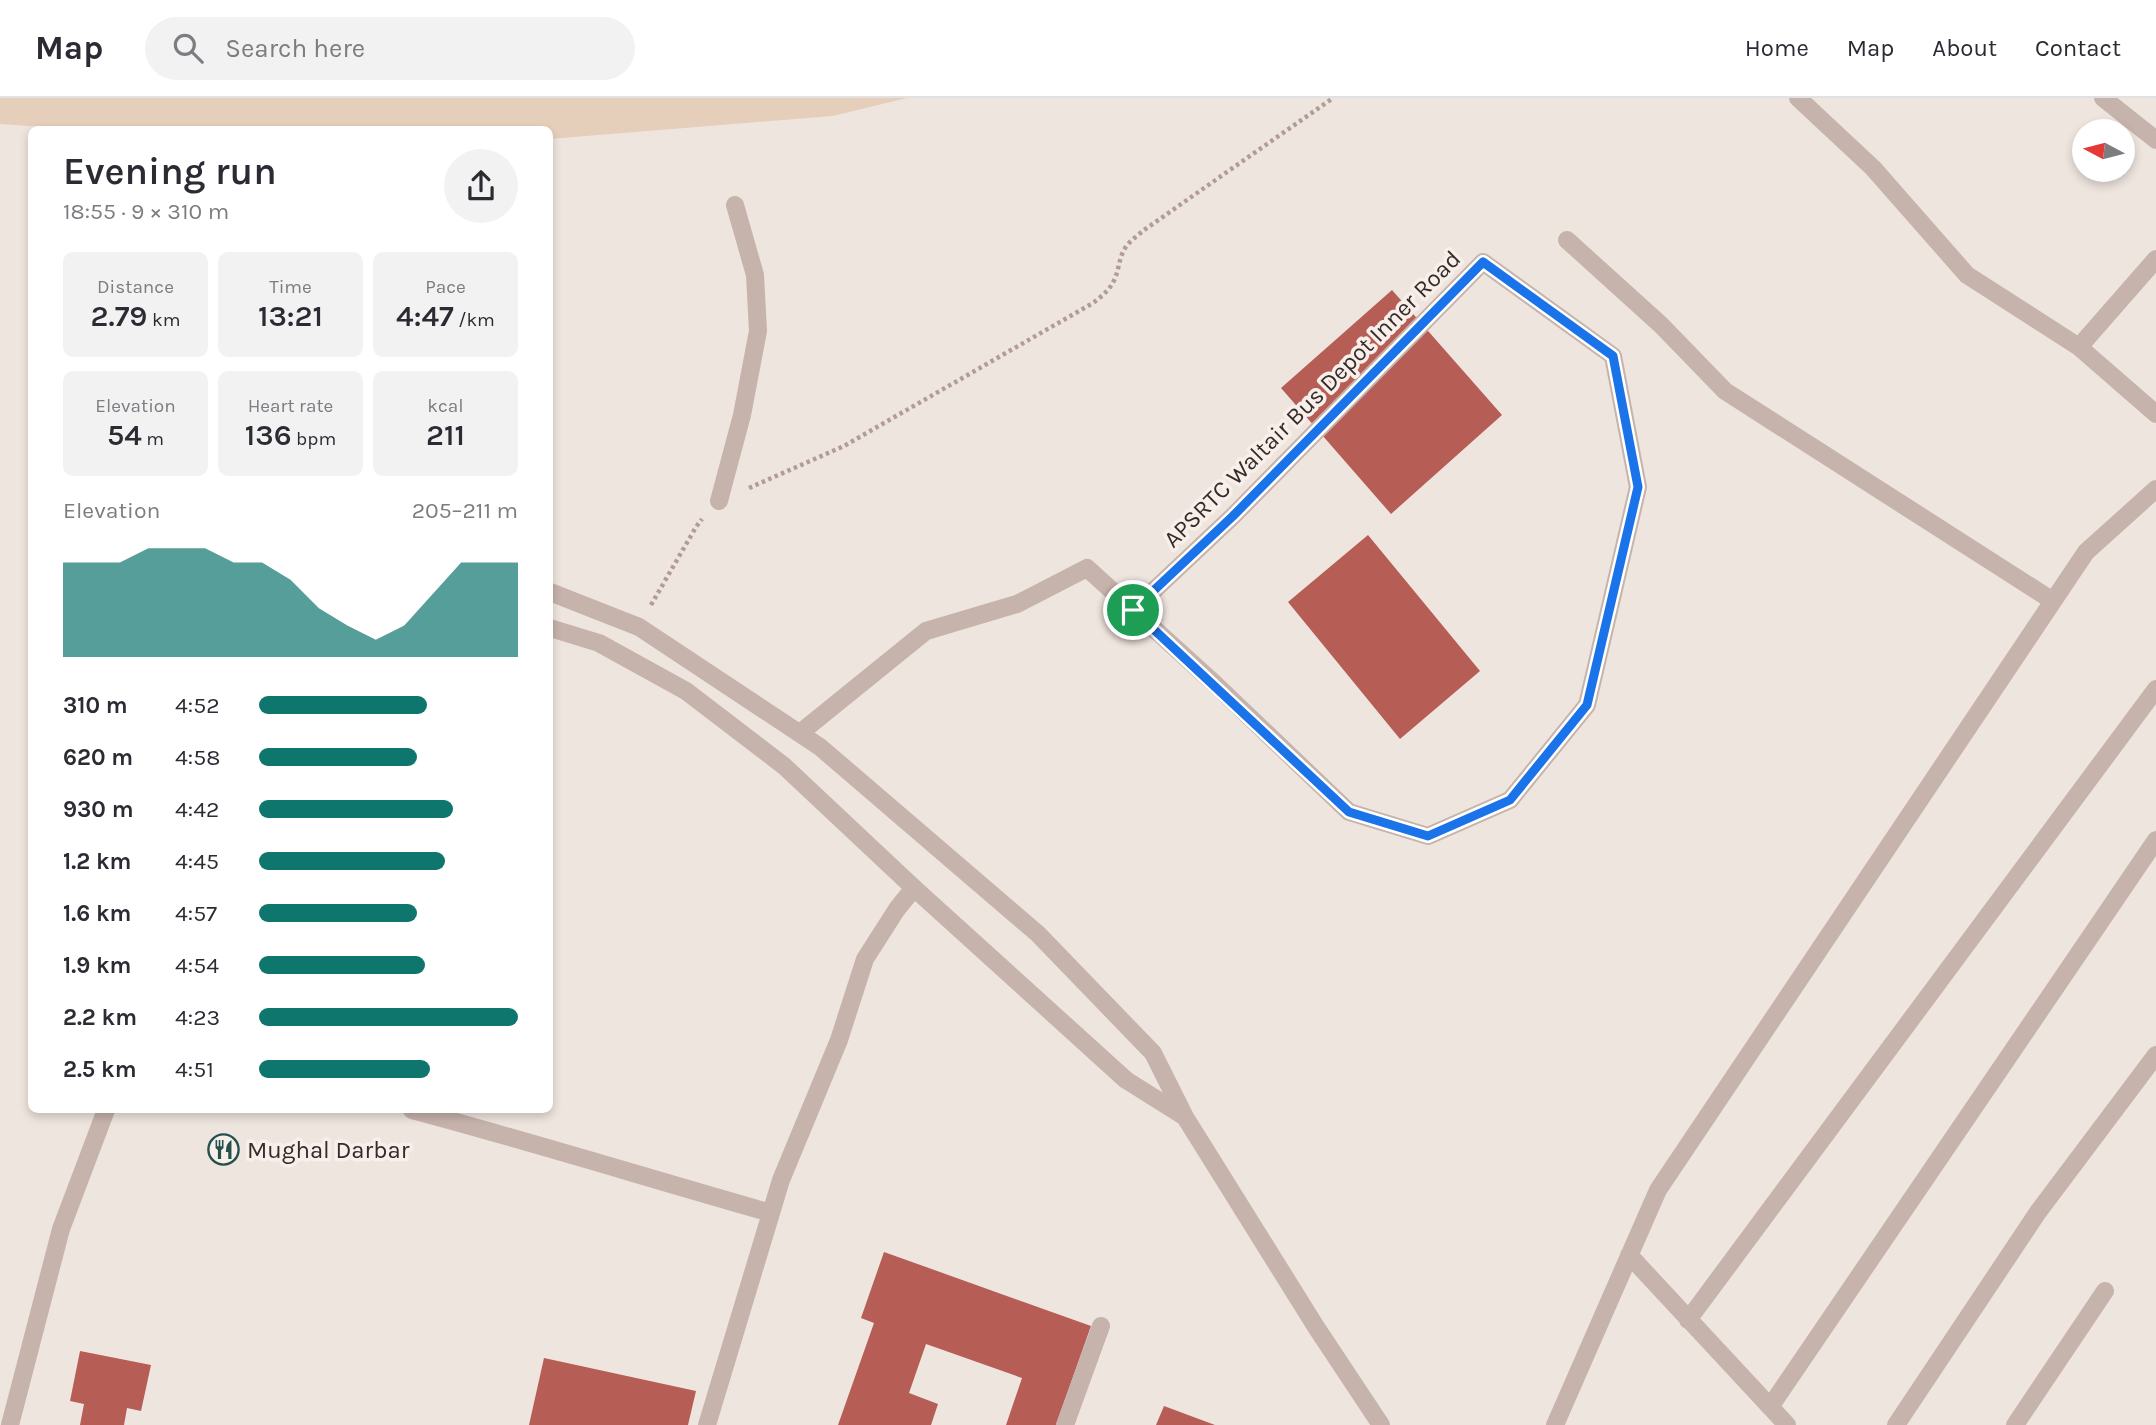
<!DOCTYPE html>
<meta charset="utf-8">
<style>
:root{--surface:#fff;--page:#f2f2f3;--text:#2b2b33;--muted:#7c7c81;--line:#e1e1e2;--accent:#0f766e}
body{margin:0;font-family:Karla,sans-serif;background:var(--page);color:var(--text);height:100vh;display:flex;flex-direction:column;font-size:26px;white-space:nowrap}
*{box-sizing:border-box;margin:0}
p{font-size:23px;color:var(--muted)}
.icon{flex:none;width:38px;height:38px;fill:none;stroke:currentColor;stroke-width:2;stroke-linecap:round;stroke-linejoin:round}
.map{position:relative;flex:1;overflow:hidden}
.side{position:absolute;left:28px;top:28px;width:525px;height:987px;display:flex;flex-direction:column;background:var(--surface);border-radius:10px;box-shadow:0 4px 10px #0003}
.side>*{flex:none}
.needle{width:46px;rotate:277deg}
.fabs{position:absolute;left:2072px;top:21px;display:grid;gap:14px}
.fabs a{display:grid;place-items:center;width:63px;height:63px;border-radius:50%;background:var(--surface);box-shadow:0 4px 10px #0003;font-size:35px}
.pin{position:absolute;display:grid;place-items:center;width:60px;height:60px;color:#fff;margin:-30px;border:4px solid #fff;border-radius:50%;box-shadow:0 2px 7px #0007}
.round{display:grid;place-items:center;flex:none;width:74px;height:74px;border-radius:37px;background:var(--page)}
.headline{display:flex;align-items:center;justify-content:space-between;height:119px;padding:0 35px}
h1{font-size:38px;font-weight:600;line-height:52px}
.stats{display:grid;grid-template-columns:repeat(3,1fr);gap:10px;height:119px;padding:7px 35px}
.stats div{display:grid;align-content:center;border-radius:10px;background:var(--page);text-align:center}
.stats b{font-size:30px;font-weight:600}
.stats small{font-size:19px;font-weight:400}
.stats p{font-size:19px}
.chart{height:196px;padding:14px 35px}
.chart p{display:flex;justify-content:space-between}
.chart svg{width:100%;height:126px;margin-top:7px;fill:var(--accent);opacity:.7}
ul{padding:0 35px;list-style:none;font-size:23px}
li{display:grid;grid-template-columns:112px 84px 1fr;align-items:center;height:52px}
li i{height:18px;border-radius:9px;background:var(--accent)}
header{display:flex;align-items:center;gap:42px;box-sizing:border-box;height:98px;padding:0 35px;background:var(--surface);border-bottom:2px solid var(--line)}
header strong{font-size:33px}
nav{display:flex;gap:38px;margin-inline-start:auto;font-size:24px}
.search{width:490px;height:63px;background:var(--page);display:flex;align-items:center;gap:18px;box-sizing:border-box;padding:0 24px;border-radius:38px;color:var(--muted);font-size:26px}
.map>svg:first-child{display:block}
</style>
<header>
<strong>Map</strong>
<div class="search"><svg class="icon" aria-label="search" viewBox="0 0 24 24"><circle cx="10" cy="10" r="6"/><path d="M15 15l6 6"/></svg>Search here</div>
<nav><a>Home</a><a>Map</a><a>About</a><a>Contact</a></nav>
</header>
<div class="map">
<svg width="2156" height="1327" viewBox="0 0 2156 1327">
<rect width="100%" height="100%" fill="#efe5df"/>
<path fill="#e6cfba" d="M0 0H907L833 18 550 41V32H87L0 26Z"/>
<path fill="#b65d56" d="M1392 192 1502 317 1391 416 1281 290Z
M1368 437 1480 573 1400 641 1288 504Z
M884 1154 1091 1228 1056 1327H1006L1022 1280 926 1246 909 1295 938 1306 931 1327H838L874 1225 861 1220Z
M80 1253 151 1267 141 1313 127 1310 124 1327H80L84 1306 70 1303Z
M544 1260 696 1293 688 1327H529Z
M1164 1308 1215 1327H1156Z"/>
<g fill="none" stroke-linecap="round" stroke-linejoin="round">
<path stroke="#b29d96" stroke-width="4.5" stroke-dasharray="3.5 3.5" stroke-linecap="butt" d="M749 390 844 348 1093 205C1102 198 1111 191 1115 180 1119 171 1119 161 1124 152 1128 144 1137 138 1144 132L1333 0
M651 507 696 429 702 421"/>
<path stroke="#c6b3ac" stroke-width="18" d="M719 403 742 317 758 233 755 177 735 107
M800 635 926 533 1017 506 1087 470 1215 586 1349 714 1428 738 1510 702 1587 607 1638 389 1613 258 1483 164 1233 418 1133 512
M412 1012C532 1044 651 1081 771 1115
M10 1327 61 1131 106 1012
M707 1327 781 1082 839 942 865 861 897 811 914 790
M1065 1327 1101 1228"/>
<path stroke="#c6b3ac" stroke-width="18" d="M1798 0 1873 70 1967 177 2079 249 2156 316
M2103 0 2156 42
M1567 142 1661 227 1725 293 2053 503
M2079 249 2156 161
M550 494 639 529 820 649 1038 836 1153 955 1185 1019 1316 1229 1381 1327
M550 530 599 545 686 593 784 668 914 790 1126 982 1185 1019
M1629 1157 1787 1327
M1688 1222 2156 591
M1770 1309 2156 742
M1555 1327 1658 1092 2086 454 2156 391
M1896 1327 2038 1114 2156 957
M2015 1327 2105 1193"/>
</g>
<g fill="none" stroke-linecap="round" stroke-linejoin="round">
<defs>
<path id="route" d="M1483 164 1613 258 1638 389 1587 607 1510 702 1428 738 1349 714 1133 512 1233 418Z"/>
</defs>
<use href="#route" stroke="#fff" stroke-width="14"/>
<use href="#route" stroke="#1a73e8" stroke-width="9"/>
</g>
<defs>
<symbol id="restaurant-ring" viewBox="-11 -11 22 22"><circle r="9.5" fill="#f8efea" stroke="#25514d" stroke-width="1.5"/><path d="M-5-6h1v4h1v-4h1v4h1v-4h1v5L-1.5 .5V6h-2V.5L-5-1ZM5-6V6H3V1.5H1.5Q1.5-4 5-6Z" fill="#25514d"/></symbol>
</defs>
<g fill-rule="evenodd">
<use href="#restaurant-ring" x="206" y="1034" width="35" height="35"/>
</g>
<g text-anchor="middle" stroke-width="7" stroke-linejoin="round" paint-order="stroke">
<g font-size="24" fill="#352c2a" stroke="#f8efea">
<text transform="translate(1312 301) rotate(-45)" y="8">APSRTC Waltair Bus Depot Inner Road</text>
</g>
<g font-size="24" fill="#352c2a" stroke="#f8efea" text-anchor="start">
<text x="247" y="1060">Mughal Darbar</text>
</g>
</g>
</svg>
<div class="fabs">
<a><svg class="needle" viewBox="-14 -14 28 28"><path d="M0-13l5 13h-10z" fill="#e53935"/><path d="M0 13l5-13h-10z" fill="#7c7c81"/></svg></a>
</div>
<div class="pin" style="left:1133px;top:512px;background:#1e9e55"><svg class="icon" aria-label="arrive" viewBox="0 0 24 24"><path d="M6 21V4h12l-3 4 3 4H6"/></svg></div>
<section class="side">
<div class="headline"><div><h1>Evening run</h1><p>18:55 · 9 × 310 m</p></div><a class="round"><svg class="icon" aria-label="share" viewBox="0 0 24 24"><path d="M12 15V3M7 8l5-5 5 5M5 13v7h14v-7"/></svg></a></div>
<div class="stats">
<div><p>Distance</p><b>2.79<small> km</small></b></div>
<div><p>Time</p><b>13:21</b></div>
<div><p>Pace</p><b>4:47<small> /km</small></b></div>
</div>
<div class="stats">
<div><p>Elevation</p><b>54<small> m</small></b></div>
<div><p>Heart rate</p><b>136<small> bpm</small></b></div>
<div><p>kcal</p><b>211</b></div>
</div>
<div class="chart"><p><span>Elevation</span>205–211 m</p>
<svg viewBox="0 0 160 44" preserveAspectRatio="none"><path d="M0 44V11L10 11L20 11L30 6L40 6L50 6L60 11L70 11L80 17L90 27L100 33L110 38L120 33L130 22L140 11L150 11L160 11V44z"/></svg>
</div>
<ul>
<li><b>310 m</b>4:52<i style="width:65%"></i></li>
<li><b>620 m</b>4:58<i style="width:61%"></i></li>
<li><b>930 m</b>4:42<i style="width:75%"></i></li>
<li><b>1.2 km</b>4:45<i style="width:72%"></i></li>
<li><b>1.6 km</b>4:57<i style="width:61%"></i></li>
<li><b>1.9 km</b>4:54<i style="width:64%"></i></li>
<li><b>2.2 km</b>4:23<i style="width:100%"></i></li>
<li><b>2.5 km</b>4:51<i style="width:66%"></i></li>
</ul>
</section>
</div>
